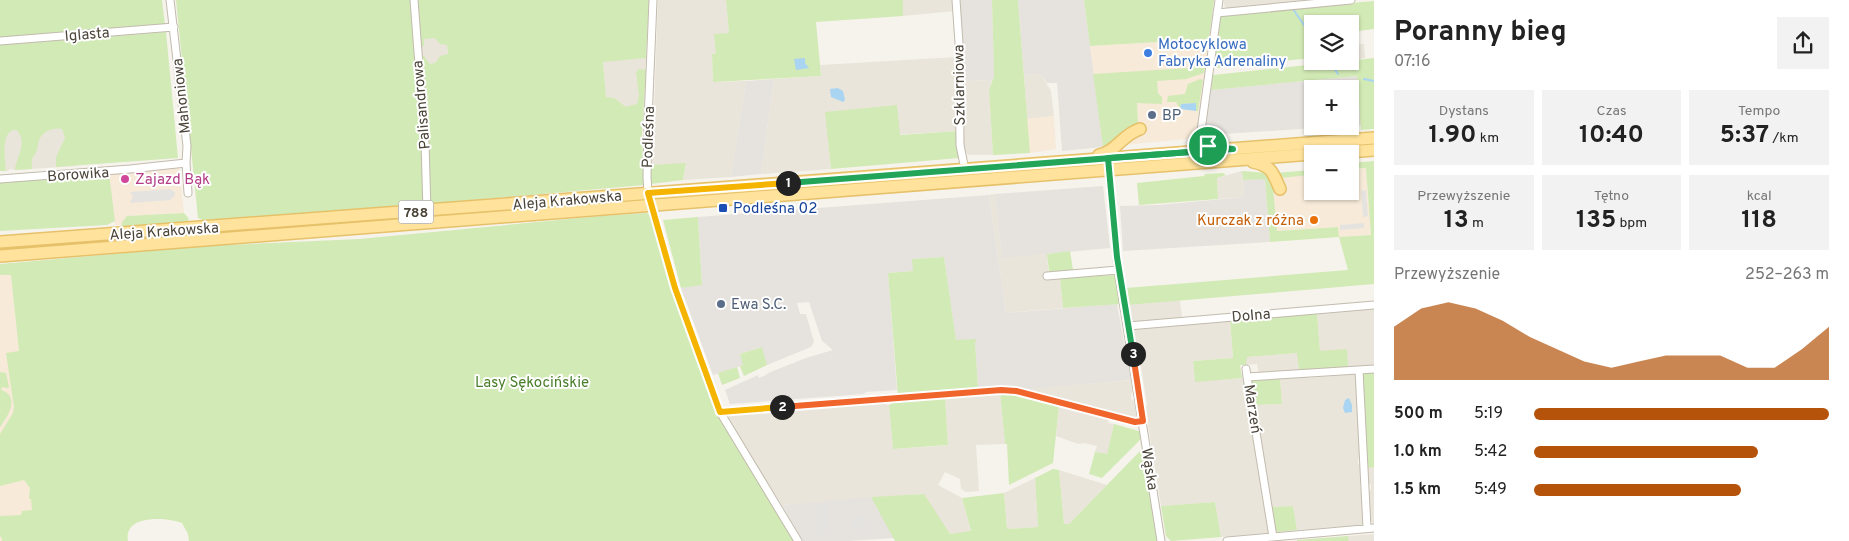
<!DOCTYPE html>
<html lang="pl">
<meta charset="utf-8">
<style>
:root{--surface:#fff;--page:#f2f2f2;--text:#222;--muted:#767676;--accent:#b45309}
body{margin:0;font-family:Overpass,sans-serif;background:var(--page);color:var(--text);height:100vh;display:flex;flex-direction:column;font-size:19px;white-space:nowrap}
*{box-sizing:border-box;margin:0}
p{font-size:16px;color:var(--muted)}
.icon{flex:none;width:28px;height:28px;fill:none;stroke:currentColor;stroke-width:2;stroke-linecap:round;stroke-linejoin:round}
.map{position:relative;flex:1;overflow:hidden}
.drawer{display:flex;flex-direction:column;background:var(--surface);width:475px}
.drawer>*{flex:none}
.tools{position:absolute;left:1304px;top:15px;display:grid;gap:10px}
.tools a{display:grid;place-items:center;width:55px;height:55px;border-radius:0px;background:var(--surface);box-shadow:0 1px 4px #0004;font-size:25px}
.pin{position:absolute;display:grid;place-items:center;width:42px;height:42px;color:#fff;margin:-21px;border:2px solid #fff;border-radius:50%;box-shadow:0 1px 5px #0007}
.km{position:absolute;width:25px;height:25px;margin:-12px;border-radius:50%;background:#222;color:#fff;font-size:14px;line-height:25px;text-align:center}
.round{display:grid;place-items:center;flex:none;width:52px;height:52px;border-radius:0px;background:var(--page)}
.overview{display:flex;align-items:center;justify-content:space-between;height:85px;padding:0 20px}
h1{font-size:28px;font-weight:700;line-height:38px}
.figures{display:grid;grid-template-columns:repeat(3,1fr);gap:8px;height:85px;padding:5px 20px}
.figures div{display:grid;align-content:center;border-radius:0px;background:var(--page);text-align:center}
.figures b{font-size:25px;font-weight:700}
.figures small{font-size:14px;font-weight:400}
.figures p{font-size:14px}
.chart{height:140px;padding:10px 20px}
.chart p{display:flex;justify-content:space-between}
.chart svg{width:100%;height:90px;margin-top:5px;fill:var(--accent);opacity:.7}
ul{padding:0 20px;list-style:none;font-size:16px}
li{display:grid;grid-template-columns:80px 60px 1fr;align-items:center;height:38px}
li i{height:12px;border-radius:6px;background:var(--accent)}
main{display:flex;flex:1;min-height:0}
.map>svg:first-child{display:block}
</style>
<main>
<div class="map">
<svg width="1374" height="541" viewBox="0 0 1374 541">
<rect width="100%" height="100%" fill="#f6f3ec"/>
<path fill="#eae5da" d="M658 0H726L729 33 716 54H712L713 82 746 81 731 177 683 180 686 164 652 165Z
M903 0H954L955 11 903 16Z
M1224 0H1325L1227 9 1224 5Z
M445 11 449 74 422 76 417 14Z
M1350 32 1352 45 1364 44 1365 58 1350 60Z
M957 57V75H954L955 90 957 93 955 120 958 122V131L828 139 831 169 761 174 774 79 821 76 820 65Z
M646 58 643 122 608 124 603 61Z
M1041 74 1051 91 1054 116 1027 119 1024 75Z
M992 80 989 90 993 155H968L964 149 961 89 963 81Z
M70 103 76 166 15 170 10 169 8 171H0V108Z
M1242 171 1244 197 1218 199 1217 178Z
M995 194 1002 257 1047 254 1049 279 1060 278 1063 308 1006 313 989 195Z
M1180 300 1182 318 1131 322 1128 305Z
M1374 308V365L1348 367 1320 351 1317 313Z
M1230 319 1233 358 1193 361 1195 381 1245 378 1269 531 1267 533 1221 537 1215 502 1161 506 1145 406 1147 405 1141 366 1138 365 1132 328Z
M1298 353 1299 371 1259 374 1257 364 1246 365V357Z
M1357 374 1361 456 1358 459V464L1361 465 1362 484 1360 486 1361 492 1363 494 1365 520 1361 525 1297 530 1293 506 1271 507 1255 405 1282 404 1280 378 1307 376 1308 378Z
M1133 380 1134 390 1131 394V399L1136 402 1138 415 1134 419 1022 389Z
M1000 392 1005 444 976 445 979 491 966 492 961 489 960 479 945 472 938 485 962 498 971 532 949 534 923 494 782 505 725 416 776 413 885 403 887 405H889L893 449 939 446 948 445 945 397 962 398 963 396 982 394 983 396H985L988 394Z
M1059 406 1068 407 1109 419 1108 423 1114 424 1107 455 1095 452 1097 446 1084 443 1078 444 1056 436Z
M1374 467V524L1370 520 1368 492 1371 489V485L1367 482V468Z
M1059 470 1107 485 1069 524H1064Z
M1035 478 1038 527 1007 529 1004 493Z
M1374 534V541H1349L1348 536Z"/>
<path fill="#f7ead8" d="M1209 39 1196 138 1103 147 1090 46Z
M1054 116 1056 149 1030 153 1027 119Z
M179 168 184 213 127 216 121 225H115L109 173Z
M1366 168 1371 235 1339 237 1338 227 1276 231 1272 178 1312 175V191H1350V169Z
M0 275H11L39 541H0Z"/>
<path fill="#e6e2dd" d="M959 0H992L994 76 992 80 963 81V33L959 27Z
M1018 0H1084L1103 147 1062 151 1057 83H1047L1041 74 1024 75Z
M1357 76 1361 125 1350 126V89H1312V126H1346L1208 135 1205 132 1211 90Z
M774 79 761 174 731 177 746 81Z
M1265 178 1270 242 1123 251 1120 206 1159 205 1244 197 1243 180Z
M1103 186 1110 248 1002 258 995 194Z
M989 195 1006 313 1117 304 1131 380 1018 390 1017 387 981 389 978 387 975 342 956 341 944 257 913 259V271L888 273 897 390 866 392 864 394 730 404 725 390 758 375 759 378 766 375 768 373 806 358 833 350 822 341 809 302 797 303 800 314H806L814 342 811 347 767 365 761 347 740 354 744 365 713 375 681 288 702 284 698 217Z
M871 497 895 538 848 541H803L782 505Z"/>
<path fill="#d2eab5" d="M0 0H162L165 25 0 38Z
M176 0H411L423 139 424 204 207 222 198 218Z
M416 0H649L646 58 603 62 606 97 614 98 626 107 637 104 639 95 636 72 639 69 646 70 642 134 644 185 429 204 420 55 424 56 429 63 432 64 436 62 440 56 448 54 447 45 440 44 435 38 424 39V46L419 48Z
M726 0H903V16L816 22 821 76 713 82 712 54H716L714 34 729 33Z
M992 0H1018L1030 153 993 155 989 90 994 76Z
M1084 0H1214L1209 39 1090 46Z
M1374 1V29L1350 32V24H1312V58L1215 68 1214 64 1220 15Z
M166 32 178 158 56 167V157L65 138 62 129C54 127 44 131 40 138 38 141 38 146 37 150 33 160 31 155 32 169L15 170C16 157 28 144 17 130 0 128 5 160 6 171H0V45Z
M1374 58V129L1361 130 1357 76 1211 90 1213 75Z
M1205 67 1204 73 1186 79 1157 81 1158 93 1162 97V104L1137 103 1138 125 1105 147H1103L1093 74Z
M1200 79 1203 80 1198 111H1196V103L1181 104 1180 109 1176 102H1167L1168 96 1185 94 1188 84Z
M897 105 900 135 958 131 959 158 831 169 825 112Z
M1374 161V284L1128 305 1126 288 1348 270 1339 237 1270 242 1265 179 1243 180 1242 171 1269 173 1272 178 1277 231 1338 227 1339 237 1371 235 1366 168 1350 169V163Z
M686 163 683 180 651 184V165Z
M1312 170V175L1278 178 1275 173Z
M109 173 115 221 107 225 0 231V182Z
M1223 173 1226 175 1217 178 1218 199 1139 205 1137 183 1204 176 1205 174Z
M184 213 189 219 185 224 121 228 122 222 127 216Z
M647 213 653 218 685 329 721 422 795 541H189L188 534 182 523C167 517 123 514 128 541H2V538L0 536V516L21 515 22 511 32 510 31 499H29L30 488 24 480 0 486V434L13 413 14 407 6 353 19 351 11 275H0V264L204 246 359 239 601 216Z
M698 217 702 285 681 288 663 220Z
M1070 251 1073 270 1049 272 1047 254Z
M944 257 956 340 977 339 975 342 978 387 981 389 898 396 888 273 913 271 912 259Z
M1116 275 1121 304 1063 308 1060 278Z
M1317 313 1320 351 1347 349 1348 367 1299 371 1297 353 1247 357 1246 365H1240L1242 378 1195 382 1193 361 1233 358 1230 319Z
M762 347 767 365 744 376 740 366 743 365 740 354Z
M737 367 740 378 722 385 718 373Z
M1374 370V467L1367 468 1368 455 1366 454 1362 371Z
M0 372 6 373 9 387 8 388 2 387 1 390C20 396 9 415 0 427Z
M1280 378 1282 404 1255 405 1251 380Z
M1000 392 1059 406 1053 463 1009 485 1007 444H1005Z
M945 397 948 445 893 449 889 405 895 401Z
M1114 424 1142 432 1143 437 1102 478 1089 474 1095 452 1107 454Z
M1144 447 1157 541H895L871 497 924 494 950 534 971 531 962 498 1004 493 1007 529 1038 527 1035 478 1053 469 1059 470 1064 524H1069Z
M1215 502 1221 537 1171 541 1166 536 1161 506Z
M1293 506 1297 530 1277 532 1274 529 1271 507Z
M1348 536 1349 541H1297V540Z"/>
<path fill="#e5e3e0" d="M170 189 175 192V195L170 200 132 203 130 202 133 196 130 193 131 192Z
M1366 190 1368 216 1363 217 1361 191Z
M1364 223V228L1340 230V225Z
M828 504 830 535 816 536 814 505Z
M862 516 878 533 854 535 852 517Z"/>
<path fill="#a9d4f2" d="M805 58V63L809 68 796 70 794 59Z
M838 88 843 91 845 100 843 102 831 97 830 89Z
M1196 103V111L1180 109 1181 104Z
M1349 398 1352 405V412L1345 413 1343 408 1345 400Z"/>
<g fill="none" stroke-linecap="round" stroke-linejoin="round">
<path stroke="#a9d4f2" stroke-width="2" d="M1293 9 1309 32
M1331 64 1338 74
M1364 79 1374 81"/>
<defs>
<path id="minor" d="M170 0 187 146 186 163 188 193
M414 0 425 143 427 211
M653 0 648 121 647 177 648 193 675 288 720 412 798 541
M956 0 959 43 960 145 965 170
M1217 13 1351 0
M0 41 174 27
M1189 152 1197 145 1200 138 1219 0
M1109 168 1118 270 1161 541
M0 179 130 169 186 163
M1047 276 1118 270
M1128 326 1374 305
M1246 369 1247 377
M1359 370 1367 528
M720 412 1001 390 1016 391 1135 422 1143 421
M1273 537 1247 377 1374 369
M1227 541 1374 528"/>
<path id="primary" d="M1322 154 1374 150
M1099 155C1117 151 1123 134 1140 129
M1253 162C1272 166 1273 173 1280 189
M0 242C222 227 444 210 666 192L1374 138
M0 256 1312 154"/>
</defs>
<use href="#minor" stroke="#c2bbae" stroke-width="9"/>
<use href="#primary" stroke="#e6c16a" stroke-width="14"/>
<use href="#minor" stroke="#fff" stroke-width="7"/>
<use href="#primary" stroke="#ffe39c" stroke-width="11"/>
</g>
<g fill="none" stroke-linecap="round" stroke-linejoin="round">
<defs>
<path id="split-1" d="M788 183 1189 152 1196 144 1200 138 1203 144 1208 146"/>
<path id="split-2" d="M782 407 720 412 675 288 648 193 788 183"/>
<path id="split-3" d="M782 407 1001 390 1016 391 1135 422 1143 421 1133 354"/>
<path id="split-4" d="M1133 354 1117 257 1108 158 1233 149 1208 146"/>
</defs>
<use href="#split-1" stroke="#fff" stroke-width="10"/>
<use href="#split-2" stroke="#fff" stroke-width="10"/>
<use href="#split-3" stroke="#fff" stroke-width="10"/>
<use href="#split-4" stroke="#fff" stroke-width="10"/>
<use href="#split-1" stroke="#22a559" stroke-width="6"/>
<use href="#split-2" stroke="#f5b400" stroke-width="6"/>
<use href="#split-3" stroke="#f0652b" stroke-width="6"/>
<use href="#split-4" stroke="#22a559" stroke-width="6"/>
</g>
<circle fill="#3f7fe0" stroke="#fff" stroke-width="2" cx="1148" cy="53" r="5"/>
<g fill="#5c6f8a" stroke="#fff" stroke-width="2">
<circle cx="1152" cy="115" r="5"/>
<circle cx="721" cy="304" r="5"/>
</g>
<circle fill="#d1479c" stroke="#fff" stroke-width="2" cx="125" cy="179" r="5"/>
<rect fill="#1a4fb4" stroke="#fff" stroke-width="2" x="718" y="203" width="10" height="10" rx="2.5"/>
<circle fill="#e8710a" stroke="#fff" stroke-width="2" cx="1314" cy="220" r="5"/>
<g text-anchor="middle" stroke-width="4" stroke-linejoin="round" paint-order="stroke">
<rect fill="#fff" stroke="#817c74" stroke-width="1" x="398.5" y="200.5" width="35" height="23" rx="4"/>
<g font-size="14" font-weight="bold" fill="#4b4439">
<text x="416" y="217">788</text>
</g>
<g font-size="15" fill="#4b4439" stroke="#fff">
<text transform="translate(87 34) rotate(-5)" y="5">Iglasta</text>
<text transform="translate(959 85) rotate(-91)" y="5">Szklarniowa</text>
<text transform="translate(181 96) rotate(-96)" y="5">Mahoniowa</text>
<text transform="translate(421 105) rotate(-95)" y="5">Palisandrowa</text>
<text transform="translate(648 137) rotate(-88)" y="5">Podleśna</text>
<text transform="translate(78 174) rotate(-4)" y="5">Borowika</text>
<text transform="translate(567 200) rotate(-5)" y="5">Aleja Krakowska</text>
<text transform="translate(164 231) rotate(-4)" y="5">Aleja Krakowska</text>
<text transform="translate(1251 315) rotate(-5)" y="5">Dolna</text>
<text transform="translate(1253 409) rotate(81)" y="5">Marzeń</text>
<text transform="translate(1150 469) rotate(81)" y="5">Wąska</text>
</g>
<g font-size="15" fill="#366cbe" stroke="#fff" text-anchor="start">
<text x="1158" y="49">Motocyklowa<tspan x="1158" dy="17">Fabryka Adrenaliny</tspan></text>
</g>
<g font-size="15" fill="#4e5e75" stroke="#fff" text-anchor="start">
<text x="1162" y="120">BP</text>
<text x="731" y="309">Ewa S.C.</text>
</g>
<g font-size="15" fill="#b23c85" stroke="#fff" text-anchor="start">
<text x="135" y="184">Zajazd Bąk</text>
</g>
<g font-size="15" fill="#164399" stroke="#fff" text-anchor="start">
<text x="733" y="213">Podleśna 02</text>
</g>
<g font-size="15" fill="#c56008" stroke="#fff" text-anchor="end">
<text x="1304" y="225">Kurczak z różna</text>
</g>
<g font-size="15" fill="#4a7f2a" stroke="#fff">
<text x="532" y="387">Lasy Sękocińskie</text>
</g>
</g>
</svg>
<div class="tools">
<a><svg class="icon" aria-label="layers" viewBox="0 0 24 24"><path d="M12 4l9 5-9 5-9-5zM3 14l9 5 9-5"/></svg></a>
<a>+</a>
<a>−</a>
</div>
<div class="pin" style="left:1208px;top:146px;background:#1e9e55"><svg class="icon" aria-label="arrive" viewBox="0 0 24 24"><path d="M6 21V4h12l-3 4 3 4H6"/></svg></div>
<b class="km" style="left:788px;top:183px">1</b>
<b class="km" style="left:782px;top:407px">2</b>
<b class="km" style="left:1133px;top:354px">3</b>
</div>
<section class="drawer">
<div class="overview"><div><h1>Poranny bieg</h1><p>07:16</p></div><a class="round"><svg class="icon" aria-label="share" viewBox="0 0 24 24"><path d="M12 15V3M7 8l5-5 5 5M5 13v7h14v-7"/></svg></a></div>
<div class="figures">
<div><p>Dystans</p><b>1.90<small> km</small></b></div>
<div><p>Czas</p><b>10:40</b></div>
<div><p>Tempo</p><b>5:37<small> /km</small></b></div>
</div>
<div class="figures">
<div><p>Przewyższenie</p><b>13<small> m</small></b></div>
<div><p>Tętno</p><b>135<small> bpm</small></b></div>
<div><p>kcal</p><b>118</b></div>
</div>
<div class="chart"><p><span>Przewyższenie</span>252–263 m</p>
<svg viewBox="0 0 160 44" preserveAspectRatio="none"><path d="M0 44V18L10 9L20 6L30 9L40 15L50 23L60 29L70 35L80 38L90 35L100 32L110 32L120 32L130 38L140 38L150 29L160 18V44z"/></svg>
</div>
<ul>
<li><b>500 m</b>5:19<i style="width:100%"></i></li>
<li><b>1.0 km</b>5:42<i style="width:76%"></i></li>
<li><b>1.5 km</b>5:49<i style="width:70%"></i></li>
</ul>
</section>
</main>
